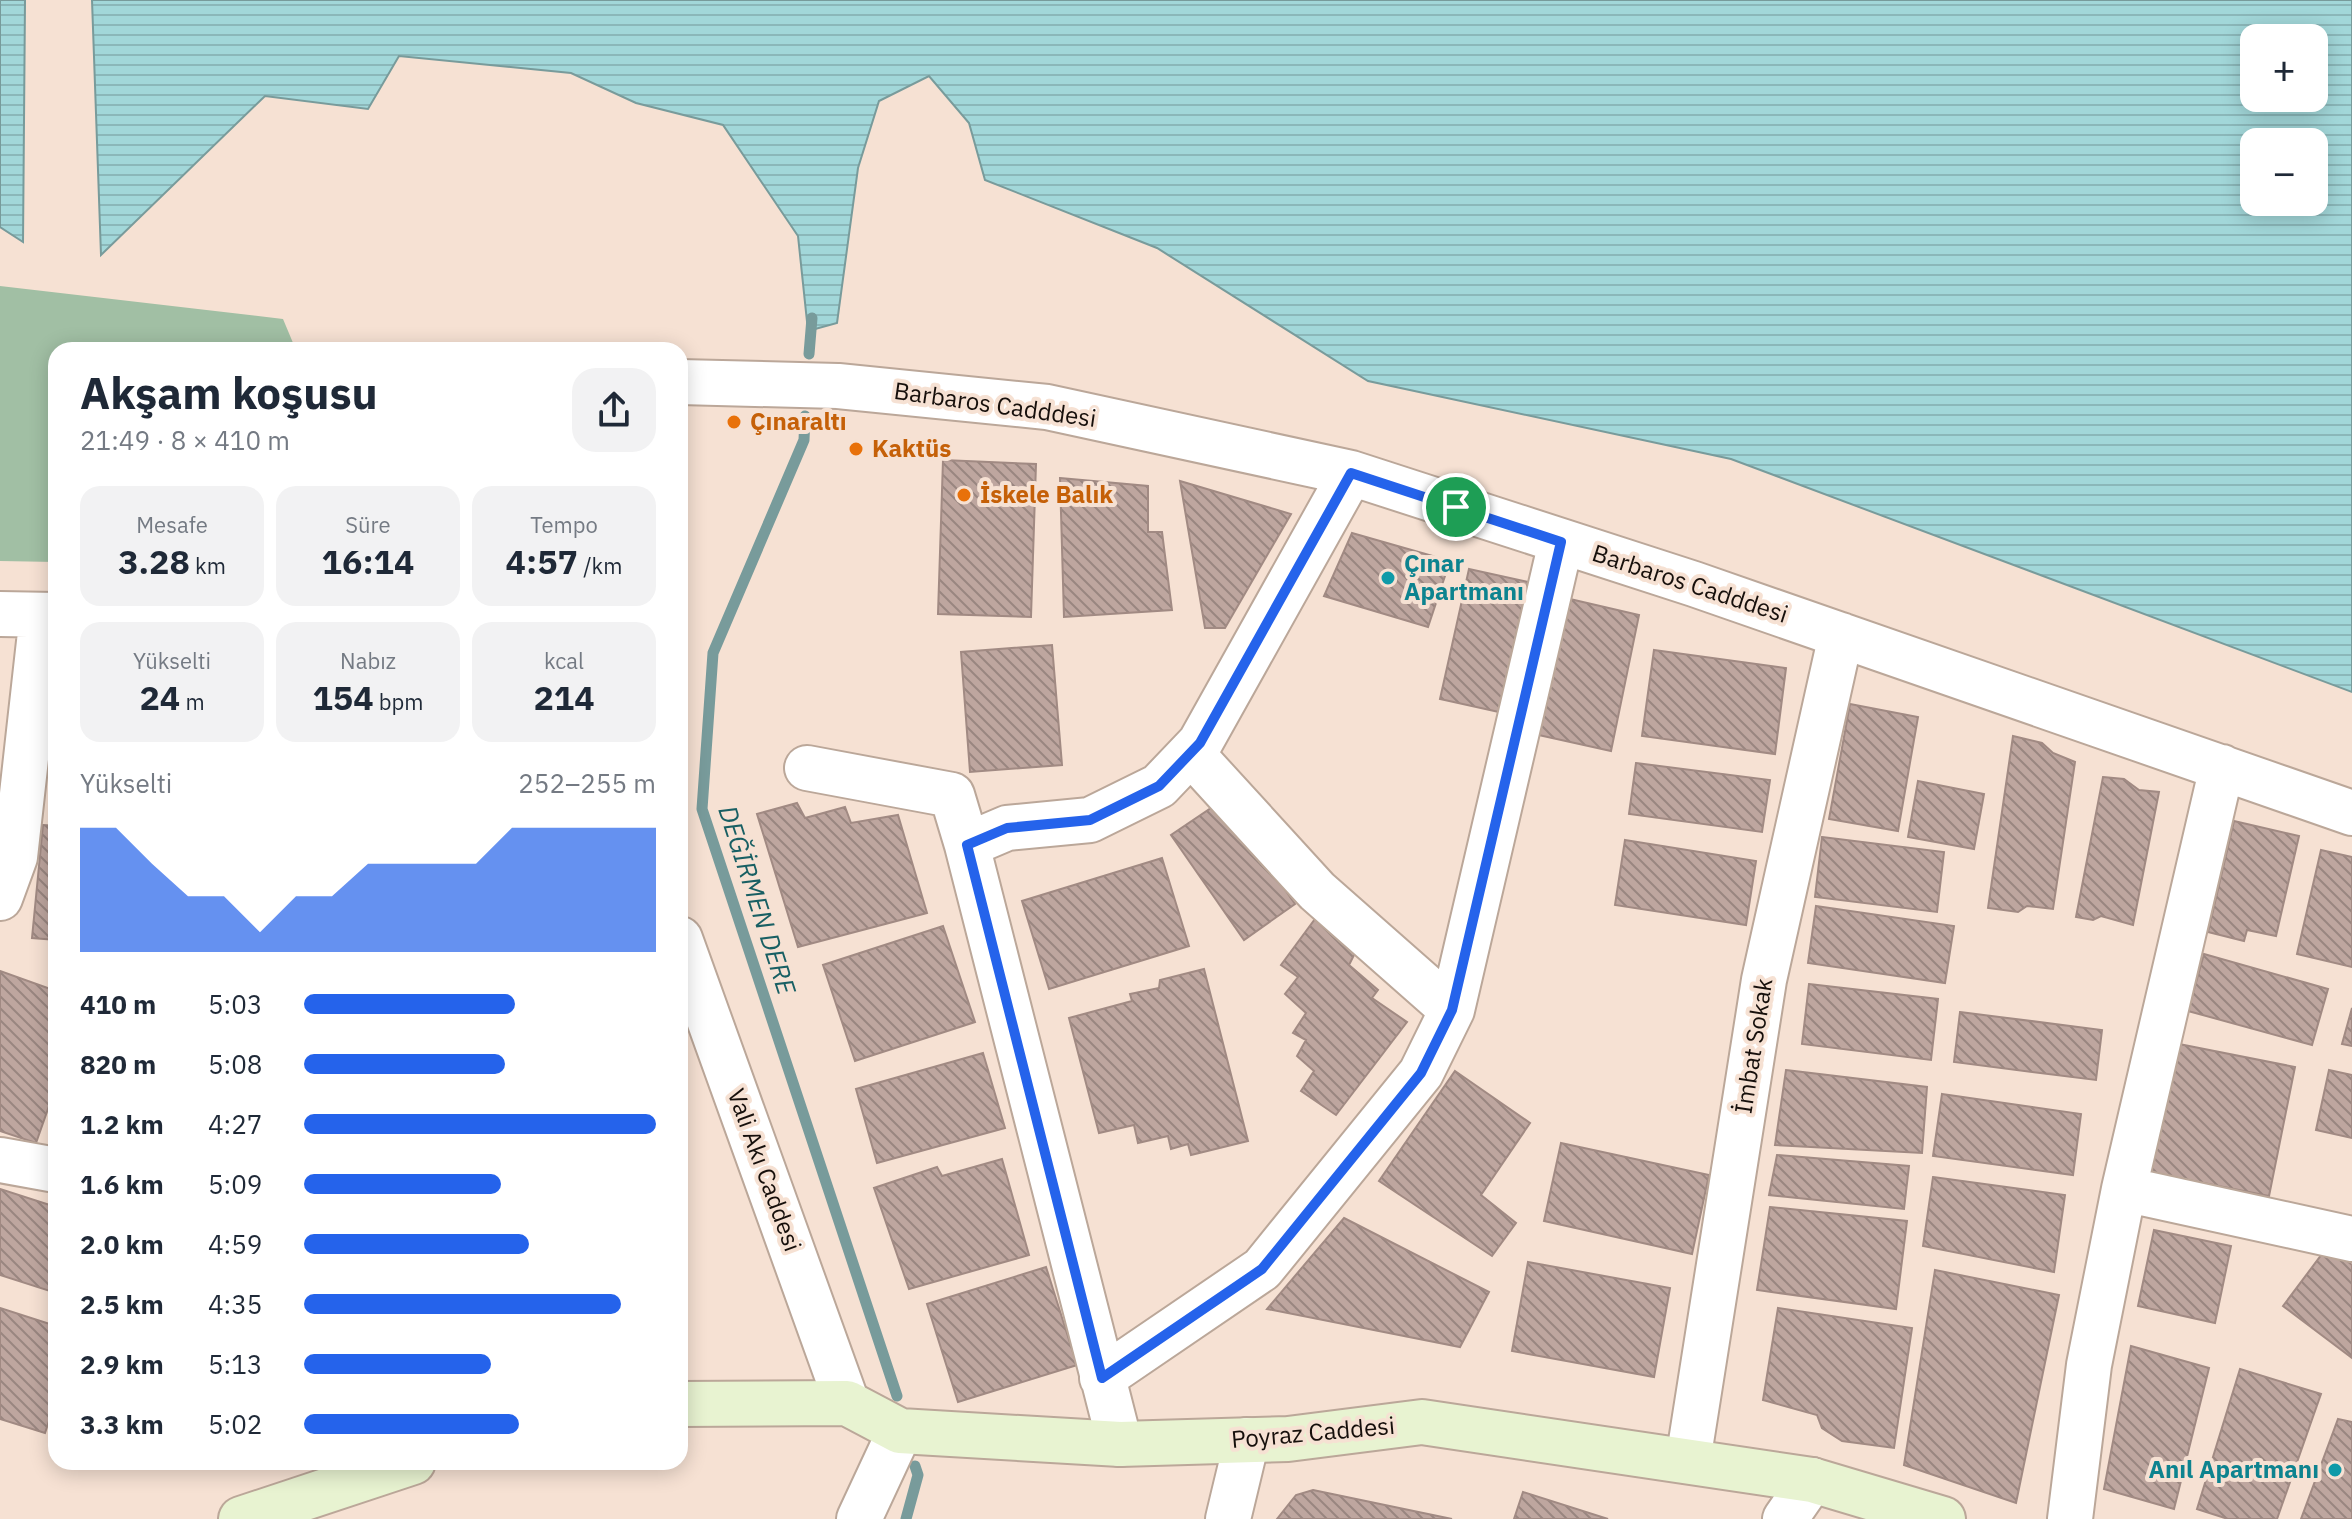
<!DOCTYPE html>
<html lang="tr">
<meta charset="utf-8">
<style>
:root{--surface:#fff;--page:#f2f2f3;--text:#1f2937;--muted:#747a83;--accent:#2563eb}
body{margin:0;font-family:"IBM Plex Sans",sans-serif;background:var(--page);color:var(--text);height:100vh;display:flex;flex-direction:column;font-size:30px;white-space:nowrap}
*{box-sizing:border-box;margin:0}
p{font-size:26px;color:var(--muted)}
.icon{flex:none;width:44px;height:44px;fill:none;stroke:currentColor;stroke-width:2;stroke-linecap:round;stroke-linejoin:round}
.map{position:relative;flex:1;overflow:hidden}
.sheet{position:absolute;left:48px;top:342px;width:640px;height:1128px;display:flex;flex-direction:column;background:var(--surface);border-radius:24px;box-shadow:0 4px 20px #0003}
.sheet>*{flex:none}
.controls{position:absolute;left:2240px;top:24px;display:grid;gap:16px}
.controls a{display:grid;place-items:center;width:88px;height:88px;border-radius:16px;background:var(--surface);box-shadow:0 4px 20px #0003;font-size:40px}
.pin{position:absolute;display:grid;place-items:center;width:68px;height:68px;color:#fff;margin:-34px;border:4px solid #fff;border-radius:50%;box-shadow:0 2px 8px #0007}
.round{display:grid;place-items:center;flex:none;width:84px;height:84px;border-radius:24px;background:var(--page)}
.overview{display:flex;align-items:center;justify-content:space-between;height:136px;padding:0 32px}
h1{font-size:44px;font-weight:700;line-height:60px}
.stats{display:grid;grid-template-columns:repeat(3,1fr);gap:12px;height:136px;padding:8px 32px}
.stats div{display:grid;align-content:center;border-radius:20px;background:var(--page);text-align:center}
.stats b{font-size:34px;font-weight:700}
.stats small{font-size:22px;font-weight:400}
.stats p{font-size:22px}
.chart{height:224px;padding:16px 32px}
.chart p{display:flex;justify-content:space-between}
.chart svg{width:100%;height:144px;margin-top:8px;fill:var(--accent);opacity:.7}
ul{padding:0 32px;list-style:none;font-size:26px}
li{display:grid;grid-template-columns:128px 96px 1fr;align-items:center;height:60px}
li i{height:20px;border-radius:10px;background:var(--accent)}
.map>svg:first-child{display:block}
</style>
<div class="map">
<svg width="2352" height="1519" viewBox="0 0 2352 1519">
<defs>
<pattern id="water-rules" width="6" height="5" patternUnits="userSpaceOnUse" patternTransform="scale(2)"><rect width="6" height="5" fill="#a2d7d9"/><path d="M0 2.5h6" fill="none" stroke="#8bb7b9"/></pattern>
<pattern id="building-back-hatch" width="6" height="6" patternUnits="userSpaceOnUse" patternTransform="scale(2)"><rect width="6" height="6" fill="#bea69f"/><path d="M-1 5l2 2M0 0l6 6M5-1l2 2" fill="none" stroke="#998680"/></pattern>
</defs>
<rect width="100%" height="100%" fill="#f6e1d3"/>
<path fill="#a1bfa4" d="M0 286 283 319 296 350H56V562L0 561Z"/>
<path fill="url(#water-rules)" stroke="#789b9b" stroke-width="2" fill-rule="evenodd" d="M0 0H25L23 242 0 227Z
M92 0H2352V692L1731 459 1368 381 1157 248 985 180 969 123 929 76 879 101 858 168 837 323 808 331 798 236 723 125 636 103 571 73 399 56 368 109 265 96 101 255ZM2254 38H2314V98H2254ZM2254 142H2314V202H2254Z"/>
<g fill="none" stroke-linecap="round" stroke-linejoin="round">
<path stroke="#789b9b" stroke-width="11" d="M809 354 812 318
M805 416 804 440 713 653 702 809 897 1396
M906 1519 918 1475 915 1466"/>
</g>
<path fill="url(#building-back-hatch)" stroke="#a18a83" stroke-width="2" d="M943 460 1036 464 1031 617 938 614Z
M1060 478 1148 486V532H1162L1172 610 1064 617Z
M1180 481 1291 514 1225 628H1205Z
M1352 533 1450 561 1428 627 1324 596Z
M1469 569 1528 582 1499 712 1440 699Z
M1570 599 1639 615 1611 751 1534 734Z
M1052 645 1062 765 970 772 961 652Z
M1654 650 1786 668 1775 754 1642 736Z
M1850 704 1918 717 1898 831 1829 819Z
M2013 736 2042 743 2053 753 2075 762 2053 909 2027 906 2018 912 1988 908Z
M1636 763 1770 780 1762 832 1629 814Z
M2103 777 2124 779 2139 790 2159 792 2133 925 2101 916 2093 920 2076 917Z
M1918 781 1984 794 1974 849 1908 837Z
M1223 800 1295 904 1244 940 1171 835Z
M797 803 805 818 845 807 851 823 898 815 927 913 798 947 757 814Z
M2234 821 2299 836 2276 936 2247 930 2244 941 2208 932Z
M43 825 56 826V940L32 938Z
M1822 837 1944 852 1937 912 1815 897Z
M1625 840 1756 861 1746 925 1615 905Z
M2321 850 2352 857V967L2297 954Z
M1162 858 1189 946 1049 989 1022 901Z
M1816 906 1954 926 1945 983 1808 963Z
M1315 919 1355 953 1349 965 1378 990 1372 998 1407 1022 1336 1115 1301 1091 1314 1071 1297 1056 1306 1040 1293 1033 1306 1013 1285 994 1298 977 1281 965Z
M943 926 975 1022 855 1061 823 965Z
M2204 954 2328 989 2312 1045 2188 1011Z
M1204 969 1248 1141 1191 1155 1188 1144 1171 1149 1168 1136 1138 1143 1134 1125 1099 1133 1069 1018 1132 1001 1130 994 1159 988 1160 980Z
M0 971 56 991V1086L36 1143 0 1131Z
M1809 984 1938 999 1931 1060 1802 1044Z
M2352 1008V1046L2342 1044Z
M1960 1012 2102 1030 2096 1080 1954 1062Z
M2174 1043 2295 1067 2269 1196 2148 1172Z
M983 1053 1005 1128 877 1163 856 1089Z
M1786 1070 1927 1087 1922 1153 1775 1145Z
M2329 1070 2352 1075V1138L2316 1130Z
M1455 1071 1530 1123 1481 1195 1516 1223 1492 1256 1379 1181Z
M1942 1094 2081 1114 2073 1175 1933 1156Z
M1561 1143 1709 1175 1692 1254 1544 1221Z
M1777 1155 1909 1166 1904 1209 1769 1195Z
M1002 1159 1029 1255 909 1289 874 1188 937 1167 942 1176Z
M1933 1177 2065 1195 2054 1272 1923 1246Z
M0 1189 56 1207V1293L0 1275Z
M1770 1207 1907 1221 1896 1309 1757 1290Z
M1344 1218 1489 1292 1460 1347 1267 1309Z
M2154 1230 2231 1246 2215 1323 2138 1306Z
M2328 1246 2352 1265V1358L2283 1306Z
M1528 1262 1670 1288 1654 1377 1512 1351Z
M1046 1267 1077 1365 958 1402 927 1304Z
M1935 1270 2059 1295 2016 1503 1904 1465Z
M0 1308 56 1326V1400L45 1433 0 1419Z
M1778 1308 1912 1328 1894 1448 1842 1441 1822 1428 1817 1415 1763 1400Z
M2131 1346 2209 1368 2174 1509 2104 1489Z
M2240 1369 2321 1394 2277 1519H2228L2197 1509Z
M2338 1419 2352 1422V1519H2301Z
M1313 1490 1452 1519H1277L1296 1495Z
M1523 1492 1608 1519H1514Z"/>
<g fill="none" stroke-linecap="round" stroke-linejoin="round">
<defs>
<path id="street" d="M680 382 838 386 1047 407 1351 473 1694 584 2352 813
M0 614 56 615
M1191 753 1317 891 1452 1010
M807 768 952 795 967 845 1007 828 1090 820 1159 786 1200 743 1351 473
M967 845 1120 1444
M0 898 15 857 42 615
M680 939 847 1403
M0 1160 56 1170
M2124 1189 2352 1239
M1102 1378 1262 1269 1421 1073 1452 1010 1561 542
M1688 1461 1764 980 1841 635
M859 1519 900 1431
M1228 1519 1247 1440
M1785 1519 1812 1480
M2070 1519 2089 1365 2124 1189 2222 767"/>
<path id="secondary" d="M680 1404 847 1403 900 1431 1120 1444 1288 1439 1422 1422 1812 1480 1943 1519
M241 1519 413 1462"/>
</defs>
<use href="#street" stroke="#bba799" stroke-width="48"/>
<use href="#secondary" stroke="#bba799" stroke-width="48"/>
<use href="#street" stroke="#fff" stroke-width="44"/>
<use href="#secondary" stroke="#e8f3d1" stroke-width="44"/>
</g>
<g fill="none" stroke-linecap="round" stroke-linejoin="round">
<defs>
<path id="route" d="M1351 473 1561 542 1452 1010 1421 1073 1262 1269 1102 1378 967 845 1007 828 1090 820 1159 786 1200 743Z"/>
</defs>
<use href="#route" stroke="#fff" stroke-width="16"/>
<use href="#route" stroke="#2563eb" stroke-width="10"/>
</g>
<g fill="#e8710a" stroke="#f6e1d3" stroke-width="3">
<circle cx="734" cy="422" r="8"/>
<circle cx="856" cy="449" r="8"/>
<circle cx="964" cy="495" r="8"/>
</g>
<g fill="#0f9aa8" stroke="#f6e1d3" stroke-width="3">
<circle cx="1388" cy="578" r="8"/>
<circle cx="2335" cy="1470" r="8"/>
</g>
<g text-anchor="middle" stroke-width="8" stroke-linejoin="round" paint-order="stroke">
<g font-size="24" fill="#160f0b" stroke="#f6e1d3">
<text transform="translate(995 405) rotate(8)" y="8">Barbaros Cadddesi</text>
<text transform="translate(1690 584) rotate(18)" y="8">Barbaros Cadddesi</text>
<text transform="translate(1754 1046) rotate(-81)" y="8">İmbat Sokak</text>
<text transform="translate(764 1170) rotate(70)" y="8">Vali Akı Caddesi</text>
<text transform="translate(1313 1433) rotate(-5)" y="8">Poyraz Caddesi</text>
</g>
<g font-size="24" font-weight="bold" fill="#c56008" stroke="#f6e1d3" text-anchor="start">
<text x="750" y="430">Çınaraltı</text>
<text x="872" y="457">Kaktüs</text>
<text x="980" y="503">İskele Balık</text>
</g>
<g font-size="24" font-weight="bold" fill="#0d838f" stroke="#f6e1d3" text-anchor="start">
<text x="1404" y="572">Çınar<tspan x="1404" dy="28">Apartmanı</tspan></text>
<text x="2319" y="1478" text-anchor="end">Anıl Apartmanı</text>
</g>
<g font-size="26" font-style="italic" fill="#185f63" stroke="#f6e1d3">
<text transform="translate(757 900) rotate(72)" y="9">DEĞİRMEN DERE</text>
</g>
</g>
</svg>
<div class="controls">
<a>+</a>
<a>−</a>
</div>
<div class="pin" style="left:1456px;top:507px;background:#1e9e55"><svg class="icon" aria-label="arrive" viewBox="0 0 24 24"><path d="M6 21V4h12l-3 4 3 4H6"/></svg></div>
<section class="sheet">
<div class="overview"><div><h1>Akşam koşusu</h1><p>21:49 · 8 × 410 m</p></div><a class="round"><svg class="icon" aria-label="share" viewBox="0 0 24 24"><path d="M12 15V3M7 8l5-5 5 5M5 13v7h14v-7"/></svg></a></div>
<div class="stats">
<div><p>Mesafe</p><b>3.28<small> km</small></b></div>
<div><p>Süre</p><b>16:14</b></div>
<div><p>Tempo</p><b>4:57<small> /km</small></b></div>
</div>
<div class="stats">
<div><p>Yükselti</p><b>24<small> m</small></b></div>
<div><p>Nabız</p><b>154<small> bpm</small></b></div>
<div><p>kcal</p><b>214</b></div>
</div>
<div class="chart"><p><span>Yükselti</span>252–255 m</p>
<svg viewBox="0 0 160 44" preserveAspectRatio="none"><path d="M0 44V6L10 6L20 17L30 27L40 27L50 38L60 27L70 27L80 17L90 17L100 17L110 17L120 6L130 6L140 6L150 6L160 6V44z"/></svg>
</div>
<ul>
<li><b>410 m</b>5:03<i style="width:60%"></i></li>
<li><b>820 m</b>5:08<i style="width:57%"></i></li>
<li><b>1.2 km</b>4:27<i style="width:100%"></i></li>
<li><b>1.6 km</b>5:09<i style="width:56%"></i></li>
<li><b>2.0 km</b>4:59<i style="width:64%"></i></li>
<li><b>2.5 km</b>4:35<i style="width:90%"></i></li>
<li><b>2.9 km</b>5:13<i style="width:53%"></i></li>
<li><b>3.3 km</b>5:02<i style="width:61%"></i></li>
</ul>
</section>
</div>
